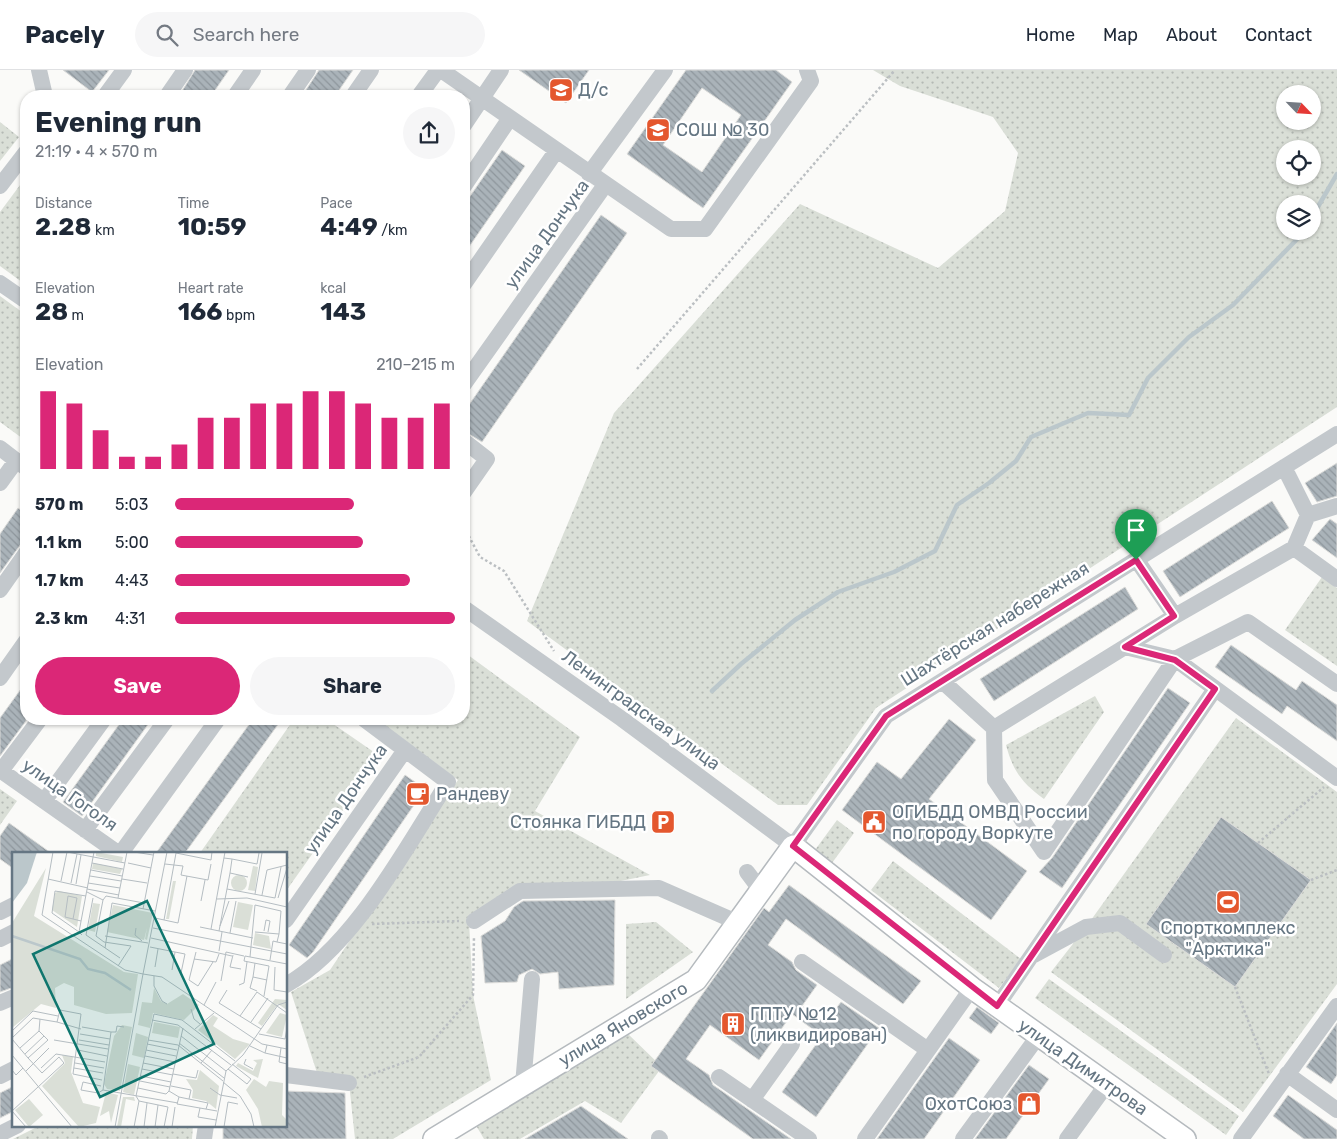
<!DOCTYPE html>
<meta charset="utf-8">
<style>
:root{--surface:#fff;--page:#f6f6f7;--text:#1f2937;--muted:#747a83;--line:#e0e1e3;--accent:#db2777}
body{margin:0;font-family:Rubik,sans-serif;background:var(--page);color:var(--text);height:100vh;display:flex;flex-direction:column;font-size:19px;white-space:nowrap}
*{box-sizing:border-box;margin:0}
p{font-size:16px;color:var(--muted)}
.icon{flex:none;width:28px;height:28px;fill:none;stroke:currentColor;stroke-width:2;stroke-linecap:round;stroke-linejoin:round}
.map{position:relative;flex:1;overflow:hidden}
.drawer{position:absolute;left:20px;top:20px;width:450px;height:635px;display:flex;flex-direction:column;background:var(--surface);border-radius:20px;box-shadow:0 1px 4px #0004}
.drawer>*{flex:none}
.needle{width:32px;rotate:115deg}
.buttons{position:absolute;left:1276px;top:15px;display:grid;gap:10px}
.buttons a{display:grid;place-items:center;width:45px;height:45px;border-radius:50%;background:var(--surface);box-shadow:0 1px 4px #0004;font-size:25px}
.pin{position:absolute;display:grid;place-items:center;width:42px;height:42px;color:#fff;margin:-51px -21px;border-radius:50% 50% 50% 0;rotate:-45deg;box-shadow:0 0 5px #0007}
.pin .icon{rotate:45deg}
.round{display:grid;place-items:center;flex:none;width:52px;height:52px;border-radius:26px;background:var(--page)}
.head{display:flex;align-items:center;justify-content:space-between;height:85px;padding:0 15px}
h1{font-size:28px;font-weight:700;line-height:38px}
.stats{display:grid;grid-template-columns:repeat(3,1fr);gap:8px;height:85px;padding:5px 15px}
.stats div{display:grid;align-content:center}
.stats b{font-size:25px;font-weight:700}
.stats small{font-size:14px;font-weight:400}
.stats p{font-size:14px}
.chart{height:140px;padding:10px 15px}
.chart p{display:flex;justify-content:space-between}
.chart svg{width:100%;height:90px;margin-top:5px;stroke:var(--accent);stroke-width:6}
.action{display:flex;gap:10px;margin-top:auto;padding:10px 15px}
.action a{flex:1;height:58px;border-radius:30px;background:var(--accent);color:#fff;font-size:20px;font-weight:700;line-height:58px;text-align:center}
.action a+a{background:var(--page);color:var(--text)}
ul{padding:0 15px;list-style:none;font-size:16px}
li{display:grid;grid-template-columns:80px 60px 1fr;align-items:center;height:38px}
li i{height:12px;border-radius:6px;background:var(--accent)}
header{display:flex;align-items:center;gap:30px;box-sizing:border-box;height:70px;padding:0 25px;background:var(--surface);border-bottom:1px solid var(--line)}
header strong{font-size:24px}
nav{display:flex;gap:28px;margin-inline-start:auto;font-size:18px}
.search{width:350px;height:45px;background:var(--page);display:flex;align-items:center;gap:12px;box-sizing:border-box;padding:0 18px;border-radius:28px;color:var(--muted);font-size:19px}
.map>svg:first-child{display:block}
</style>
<header>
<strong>Pacely</strong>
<div class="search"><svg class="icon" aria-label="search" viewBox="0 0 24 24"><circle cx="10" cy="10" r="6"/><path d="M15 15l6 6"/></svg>Search here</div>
<nav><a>Home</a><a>Map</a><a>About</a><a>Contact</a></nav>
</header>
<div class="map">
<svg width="1337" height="1069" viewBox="0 0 1337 1069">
<defs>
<pattern id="grass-dots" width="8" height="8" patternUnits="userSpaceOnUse" patternTransform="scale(1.25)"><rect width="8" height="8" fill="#dadfd7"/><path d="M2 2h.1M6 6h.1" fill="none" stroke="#b4b9b4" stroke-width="1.8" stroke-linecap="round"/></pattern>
<pattern id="building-back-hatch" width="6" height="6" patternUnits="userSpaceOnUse" patternTransform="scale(1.25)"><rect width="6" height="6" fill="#aab3b9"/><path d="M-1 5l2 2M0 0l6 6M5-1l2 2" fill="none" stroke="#8e969c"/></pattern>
</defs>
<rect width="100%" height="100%" fill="#fafaf8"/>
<path fill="url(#grass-dots)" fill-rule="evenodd" d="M873 0H1337V337L876 638 807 735H778L527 551 614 343 800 134 938 198 1005 141 1018 83 993 47 900 16ZM1285 24H1312V51H1285ZM1285 79H1312V106H1285ZM1285 134H1312V161H1285Z
M0 52 19 67 0 91Z
M26 107V215L0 196V142Z
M0 226 26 245V371L0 352Z
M1322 507 1337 518V596L1285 560Z
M464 582 580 667 535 741 650 805 611 813H523L469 852 473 925 491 1010 393 1069H355L349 1013 319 1009 291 922 330 900 458 710 376 649H464Z
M1095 626 1104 642 1044 729C1022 713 1013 701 1006 675Z
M1236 648 1337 722V914L1243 1042 1051 902 1086 857Z
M294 649H326L381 687 286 821V783H200Z
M0 719 17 731 0 755Z
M837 750 854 763 832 793 815 780Z
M893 791 1021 889 999 918 871 820Z
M656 852 693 882 626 929V854Z
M1049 909 1239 1046 1226 1065 1035 928Z
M626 962 662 997 621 1053 585 1031 520 1069H484L474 1052Z
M41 1055H193L192 1069H13Z"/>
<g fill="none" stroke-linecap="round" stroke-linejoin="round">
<path stroke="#bbc7cb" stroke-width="4.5" d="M1312 147 1337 104
M712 621 741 594 795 550 838 522 894 502 935 481 957 435 989 413 1016 391 1031 367 1088 343 1129 345 1148 308 1189 267 1233 235 1305 161"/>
</g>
<path fill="url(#building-back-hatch)" stroke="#dcdcda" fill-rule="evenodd" d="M63 0H109L92 22Z
M195 0H229L211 26H179Z
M319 0H353L335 26H302Z
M519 0H589L566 33Z
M686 0H776L792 12 703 138 627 84ZM702 18 741 45 702 102 663 75Z
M502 80 525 96 464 184V135Z
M601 145 627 163 482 372 464 361V342Z
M1337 393V426L1317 432 1305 413Z
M1272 431 1289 458 1180 527 1163 501Z
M18 438 26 444V467L0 503V464Z
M1330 449 1337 454V488L1312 470Z
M1125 517 1138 539 994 631 980 609Z
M1231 575 1296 620 1302 611 1337 635V671L1287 636 1282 644 1215 597Z
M26 612V651L0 686V648Z
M1168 618 1190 633 1062 818 1039 802 1052 788Z
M123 649H152L82 746 63 732Z
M253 649H282L185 783H156Z
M949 649 976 670 929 729 1027 801 991 850 842 740 877 692 901 709Z
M405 705 425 719 313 882 307 888 289 875Z
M1221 747 1311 810 1235 917 1146 854Z
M9 753 51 783H14V799L0 789V766Z
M789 815 921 911 903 934 786 849 768 875 792 892 796 900 817 915 802 936 825 953 841 932 879 958 816 1047 782 1022 822 966 792 944 759 990 710 955 686 989 709 1005 713 1015 791 1069H753L651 996 764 838 769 842Z
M615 830 614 915 559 919 558 902 540 904 532 899 519 905 517 912 485 913 481 866 505 851 514 837 523 831Z
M14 888V917L0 922V895Z
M977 937 999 953 991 964 969 948Z
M1337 953V1005L1331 1014 1306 997Z
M949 968 980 990 924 1069H877Z
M1029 995 1049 1009 1006 1069H975Z
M14 1016V1041L0 1048V1023Z
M286 1021 345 1023 346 1069H223V1055H286Z
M1288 1025 1337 1060V1069H1304L1273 1046Z
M581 1036 628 1069H525Z"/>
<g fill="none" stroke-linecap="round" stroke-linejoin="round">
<defs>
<path id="major" d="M434 1069 696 910 793 776 972 918 1185 1069"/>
</defs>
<use href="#major" stroke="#b5babe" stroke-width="24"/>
<path stroke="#bbbfc2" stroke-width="2.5" stroke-dasharray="2.5 2.5" stroke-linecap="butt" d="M637 299 895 0
M464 457 480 487 504 501 554 581
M1258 773 1324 717
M1311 810 1337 800
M372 854 459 851
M1235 917 1269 1004
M364 1007 419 987 473 925 474 866"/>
<path stroke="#c3c8cc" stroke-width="16" d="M39 0 45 26
M441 0 671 159H705L811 11 807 0
M105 26 124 0
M167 26 185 0
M235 26 253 0
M290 26 308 0
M353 26 371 0
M419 26 438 0
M464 55 501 0
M589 104 665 0
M0 116 26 82
M464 116 510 48
M0 213 26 231
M464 214 557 80
M464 314 605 115
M464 371 487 389 464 422
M0 378 26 398
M0 413 16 391
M1308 445 1337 436
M1294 478 1337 509
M1136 489 1175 546
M0 520 26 483
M464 538 622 649 793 776 886 646 1337 364
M1125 577 1175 589 1337 708
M0 608 26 571
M942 611 994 658 995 710 1044 782 1175 589 1248 552 1337 614
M994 658 1175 546 1294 478 1308 445 1284 397
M0 700 118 783
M1 701 40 649
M44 731 104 649
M85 760 167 649
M121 783 218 649
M747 802 762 822
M0 842 14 835
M286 850 405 680
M474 851 520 821 659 818 739 853
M0 869 14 862
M1034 885 1086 857 1120 853 1164 885
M802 892 928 980
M286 915C354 877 406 777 448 712L364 649
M0 933 14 927
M997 936 1215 619
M1287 1004 1337 1040
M286 1005 349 1013
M0 1006 14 999
M719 1007 809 1069
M523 1015 532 909
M752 1030 792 974
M0 1064 18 1055
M659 1068 660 1069
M204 1069 206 1055
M865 1069 972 918
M963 1069 1039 965
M1067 1069 1107 1014
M1241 1069 1337 936"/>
<use href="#major" stroke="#fff" stroke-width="21"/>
</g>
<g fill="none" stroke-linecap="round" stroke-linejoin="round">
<defs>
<path id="route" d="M1136 490 1174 546 1125 577 1175 590 1215 619 997 936 793 776 886 646Z"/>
</defs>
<use href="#route" stroke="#fff" stroke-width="10"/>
<use href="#route" stroke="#db2777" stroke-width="6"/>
</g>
<defs>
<symbol id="school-square" viewBox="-11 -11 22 22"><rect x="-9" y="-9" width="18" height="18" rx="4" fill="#e4572e" stroke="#fff"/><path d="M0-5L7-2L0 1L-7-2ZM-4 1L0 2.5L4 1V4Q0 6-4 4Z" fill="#fff"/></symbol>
<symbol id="cafe-square" viewBox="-11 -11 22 22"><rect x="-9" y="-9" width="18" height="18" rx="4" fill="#e4572e" stroke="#fff"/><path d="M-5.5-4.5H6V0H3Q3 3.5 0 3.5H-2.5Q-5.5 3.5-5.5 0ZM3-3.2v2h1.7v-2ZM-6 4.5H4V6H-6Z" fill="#fff"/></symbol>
<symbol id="parking-square" viewBox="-11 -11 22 22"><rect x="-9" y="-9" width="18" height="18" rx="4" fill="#e4572e" stroke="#fff"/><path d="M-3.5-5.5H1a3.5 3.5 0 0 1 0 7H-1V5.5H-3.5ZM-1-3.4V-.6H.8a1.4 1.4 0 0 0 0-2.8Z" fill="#fff"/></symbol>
<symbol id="civic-square" viewBox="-11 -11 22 22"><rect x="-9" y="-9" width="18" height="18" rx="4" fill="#e4572e" stroke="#fff"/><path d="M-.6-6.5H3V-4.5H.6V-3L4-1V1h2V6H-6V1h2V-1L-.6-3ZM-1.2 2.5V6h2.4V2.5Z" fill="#fff"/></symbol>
<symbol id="stadium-square" viewBox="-11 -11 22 22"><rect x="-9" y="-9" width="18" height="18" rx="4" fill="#e4572e" stroke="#fff"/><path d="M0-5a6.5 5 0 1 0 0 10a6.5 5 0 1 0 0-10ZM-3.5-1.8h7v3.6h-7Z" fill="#fff"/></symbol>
<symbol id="building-square" viewBox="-11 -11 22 22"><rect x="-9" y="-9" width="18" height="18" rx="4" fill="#e4572e" stroke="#fff"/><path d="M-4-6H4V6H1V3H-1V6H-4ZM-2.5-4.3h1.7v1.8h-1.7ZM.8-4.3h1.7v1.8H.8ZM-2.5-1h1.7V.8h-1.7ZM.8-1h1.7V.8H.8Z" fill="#fff"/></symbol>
<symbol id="shop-square" viewBox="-11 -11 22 22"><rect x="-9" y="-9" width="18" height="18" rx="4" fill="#e4572e" stroke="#fff"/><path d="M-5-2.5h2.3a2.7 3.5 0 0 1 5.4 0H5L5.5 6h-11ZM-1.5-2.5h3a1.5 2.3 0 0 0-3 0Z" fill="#fff"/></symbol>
</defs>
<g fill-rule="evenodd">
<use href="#school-square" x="547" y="6" width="28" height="28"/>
<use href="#school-square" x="644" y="46" width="28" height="28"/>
<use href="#cafe-square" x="404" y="710" width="28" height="28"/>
<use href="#parking-square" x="649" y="738" width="28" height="28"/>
<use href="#civic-square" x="860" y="738" width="28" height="28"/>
<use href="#stadium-square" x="1214" y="818" width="28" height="28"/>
<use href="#building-square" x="719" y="940" width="28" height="28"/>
<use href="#shop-square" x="1015" y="1020" width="28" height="28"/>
</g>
<g text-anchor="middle" stroke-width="5" stroke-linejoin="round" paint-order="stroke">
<g font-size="18" fill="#657683" stroke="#fff" text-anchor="start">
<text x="578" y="26">Д/с</text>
<text x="676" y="66">СОШ № 30</text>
<text x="436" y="730">Рандеву</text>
<text x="892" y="748">ОГИБДД ОМВД России<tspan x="892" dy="21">по городу Воркуте</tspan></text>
<text x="646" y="758" text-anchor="end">Стоянка ГИБДД</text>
<text x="1228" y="864" text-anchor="middle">Спорткомплекс<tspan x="1228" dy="21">"Арктика"</tspan></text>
<text x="750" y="950">ГПТУ №12<tspan x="750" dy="21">(ликвидирован)</tspan></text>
<text x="1012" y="1040" text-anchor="end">ОхотСоюз</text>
</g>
<g font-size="18" fill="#657683" stroke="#fff">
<text transform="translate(547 164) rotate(-54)" y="6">улица Дончука</text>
<text transform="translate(995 554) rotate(-32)" y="6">Шахтёрская набережная</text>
<text transform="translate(641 640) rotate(36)" y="6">Ленинградская улица</text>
<text transform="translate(70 725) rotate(35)" y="6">улица Гоголя</text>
<text transform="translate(346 729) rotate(-55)" y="6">улица Дончука</text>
<text transform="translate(623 954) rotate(-31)" y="6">улица Яновского</text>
<text transform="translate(1083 997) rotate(35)" y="6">улица Димитрова</text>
</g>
</g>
<g transform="translate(12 782)">
<rect width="275" height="275" fill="#fafaf8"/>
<path d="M84 0 111 5 110 10 84 4ZM81 11 110 17 108 22 80 17ZM241 14 246 15 243 39 236 38ZM34 16 22 64 112 120 126 122 120 161 94 162 62 153V135L52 131 43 136 44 156 29 152 0 176V71ZM219 31a8 8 0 1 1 16 0a8 8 0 1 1-16 0ZM161 29H164L157 67H154ZM47 39 70 44 65 75 40 58 43 41ZM226 50 241 53 236 78 221 75ZM81 51 88 52 83 80 76 78ZM101 53 141 61 135 88 133 87 135 76 132 88 95 80ZM243 81 257 84 259 97 241 93ZM142 136 149 149 155 152 171 142 187 153 172 168 141 161 138 176 126 173 130 150 140 151ZM263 147 275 148V158L266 152 250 174 246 171ZM268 161 275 163 270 185 254 181ZM201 163 206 166 201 174 221 187 238 192 223 207 186 178ZM142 170 168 175 166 186 140 181ZM110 173 120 175 108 239 95 237 92 232 102 184ZM124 181 136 185 132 206 120 203ZM50 203 61 205 59 220 71 251 88 255 84 271 67 275 30 234 53 211ZM251 207 246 226 224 214 226 211 241 219 245 211 241 208ZM116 212 128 215 122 243 111 240ZM188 218 207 234 204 257 194 249 180 246 181 238 174 227 185 228ZM242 227 254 235 257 229 271 231 270 263 275 268V275H250L246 257 234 238ZM94 240 106 243 99 271 97 259 88 264ZM111 245H122L123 249 114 247 109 275H105ZM17 247 31 263 17 275 3 258Z" fill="#dadfd7"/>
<path d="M0 0H25L15 31 0 51Z" fill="#bbc7cb"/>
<path fill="none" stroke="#bbc7cb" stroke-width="2.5" d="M0 84 68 107 76 117 93 121 119 138"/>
<path fill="none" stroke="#b5bdc2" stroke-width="1" d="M41 0 30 63 113 118 131 122 103 275M55 0 113 11M122 0 141 3M155 0 131 122 150 125 250 192 275 197M218 0H258M212 6 220 7 218 21 236 25M220 7 245 12 247 1M80 11 111 17M116 11 139 16M153 12 171 14 169 23 196 28 199 12M79 18 110 24M78 24 109 29M36 27 76 36M110 27 135 31M49 29 55 0M59 31 65 2M76 31 108 36M64 32 69 3M75 37 107 43M215 37 263 46 269 15M75 40 91 48M243 42 250 1M250 43 255 18 275 13M106 46 115 0M266 46 275 16M205 47 235 46 275 55M189 49 193 28M131 57 142 0M143 66 166 71 175 24M61 67 65 46 56 44 53 65 69 69M152 68 164 1 199 8 200 0M208 74 217 49M188 75 241 86M124 76 123 83 130 89M141 76 275 102M199 77 213 0M207 79 218 21M252 79 254 68 258 69 256 80M67 80 40 61 43 39 74 44M243 80 267 82 265 90 275 92M218 81 224 49M70 83 67 80 82 0M74 83 108 106M74 83 81 46M93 84 136 91M139 86 220 104M138 95 163 100 160 118M93 96 100 51 143 59M207 99 210 80M163 100 173 102 169 121M184 100 177 128 186 134 201 110M221 103 218 115 229 117M238 105 243 53 269 59 267 82M182 107 204 110 207 102M258 108 261 89 265 90M243 111 241 125 255 128M106 114 119 94 92 90 84 84 91 48 94 44 132 51M143 115 146 97M263 115 262 138 275 140M142 124V134L150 149 155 152M241 125 238 136 245 139M209 129 214 100 232 104M227 133 232 131 235 110M252 144 257 114 232 109 233 104 275 112M192 153 204 130M179 157 182 167 188 172M228 164 245 140 275 161M140 168 166 173 219 213M45 170 69 177M239 170 256 146M70 175 99 180M171 176 157 239 167 245 165 252 205 259M183 177 202 161M249 177 266 153 275 150M0 179 21 159 46 164M99 180 91 238 166 251M99 180H104L105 174 112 175M68 182 98 187M247 182 273 187 275 176M169 184 214 219M0 186 21 166 45 170 48 158 69 162 61 222 90 228M0 187 16 206M42 188 96 197M67 188 97 193M136 188 166 193 211 229M167 191 212 226M135 192 165 198M238 194 253 201 255 193M8 196 27 179 28 167M269 196 267 210 275 212M66 198 95 204M134 198 164 204M253 201 275 206M13 202 32 184M0 203 60 275M133 204 163 210M234 207 232 212 241 217M63 211 92 216M131 211 162 217M189 211 200 198M29 216 44 202 93 210M62 216 91 221M130 217 161 223M216 217 235 232 239 227 220 212M0 218 4 223 11 216M14 219 37 196M161 222 184 226 186 218M129 224 159 230M128 229 158 235M211 230 228 244 239 262 242 275M89 234 71 230 69 238 86 241 91 238M159 234 179 238 177 247M126 236 154 242 157 239M198 236 208 243 225 246M124 244 142 162 170 168 223 209M124 244 127 249 156 255 152 275M167 245 196 251 194 257M188 256 186 265 204 268M0 259 52 211 47 205 30 221 16 206 36 188 27 179M0 259 14 275M122 275 127 249M132 275 135 251M143 275 146 253M160 275 163 255M203 275 214 219 231 203 249 177 207 151 215 138M212 275 216 250 226 252"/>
<path fill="#0f766e" fill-opacity="0.15" stroke="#0f766e" stroke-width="2.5" d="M135 49 202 192 88 245 21 102Z"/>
<rect width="275" height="275" fill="none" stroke="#657683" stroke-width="2.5"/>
</g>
</svg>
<div class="buttons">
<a><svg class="needle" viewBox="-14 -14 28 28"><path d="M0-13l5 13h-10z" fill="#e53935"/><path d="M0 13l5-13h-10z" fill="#747a83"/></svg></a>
<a><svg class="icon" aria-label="locate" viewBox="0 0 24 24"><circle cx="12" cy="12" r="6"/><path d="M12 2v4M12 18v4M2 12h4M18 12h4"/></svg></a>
<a><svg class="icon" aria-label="layers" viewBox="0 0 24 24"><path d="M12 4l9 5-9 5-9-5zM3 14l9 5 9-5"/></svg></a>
</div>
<div class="pin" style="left:1136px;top:490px;background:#1e9e55"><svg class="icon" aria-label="arrive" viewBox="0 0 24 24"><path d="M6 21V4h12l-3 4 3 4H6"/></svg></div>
<section class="drawer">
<div class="head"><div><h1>Evening run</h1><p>21:19 · 4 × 570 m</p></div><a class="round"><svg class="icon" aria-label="share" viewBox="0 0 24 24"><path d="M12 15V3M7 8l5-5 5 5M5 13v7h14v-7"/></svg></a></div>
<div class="stats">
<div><p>Distance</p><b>2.28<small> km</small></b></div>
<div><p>Time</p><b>10:59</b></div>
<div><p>Pace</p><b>4:49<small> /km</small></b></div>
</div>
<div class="stats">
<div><p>Elevation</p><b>28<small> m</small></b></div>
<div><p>Heart rate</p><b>166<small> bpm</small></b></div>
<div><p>kcal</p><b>143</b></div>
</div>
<div class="chart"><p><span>Elevation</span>210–215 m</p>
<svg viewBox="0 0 160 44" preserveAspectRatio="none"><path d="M5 44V6M15 44V12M25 44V25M35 44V38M45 44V38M55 44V32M65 44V19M75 44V19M85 44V12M95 44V12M105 44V6M115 44V6M125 44V12M135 44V19M145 44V19M155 44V12"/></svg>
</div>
<ul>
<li><b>570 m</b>5:03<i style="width:64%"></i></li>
<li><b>1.1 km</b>5:00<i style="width:67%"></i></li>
<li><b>1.7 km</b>4:43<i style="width:84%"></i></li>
<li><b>2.3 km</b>4:31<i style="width:100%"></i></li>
</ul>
<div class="action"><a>Save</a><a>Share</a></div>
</section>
</div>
